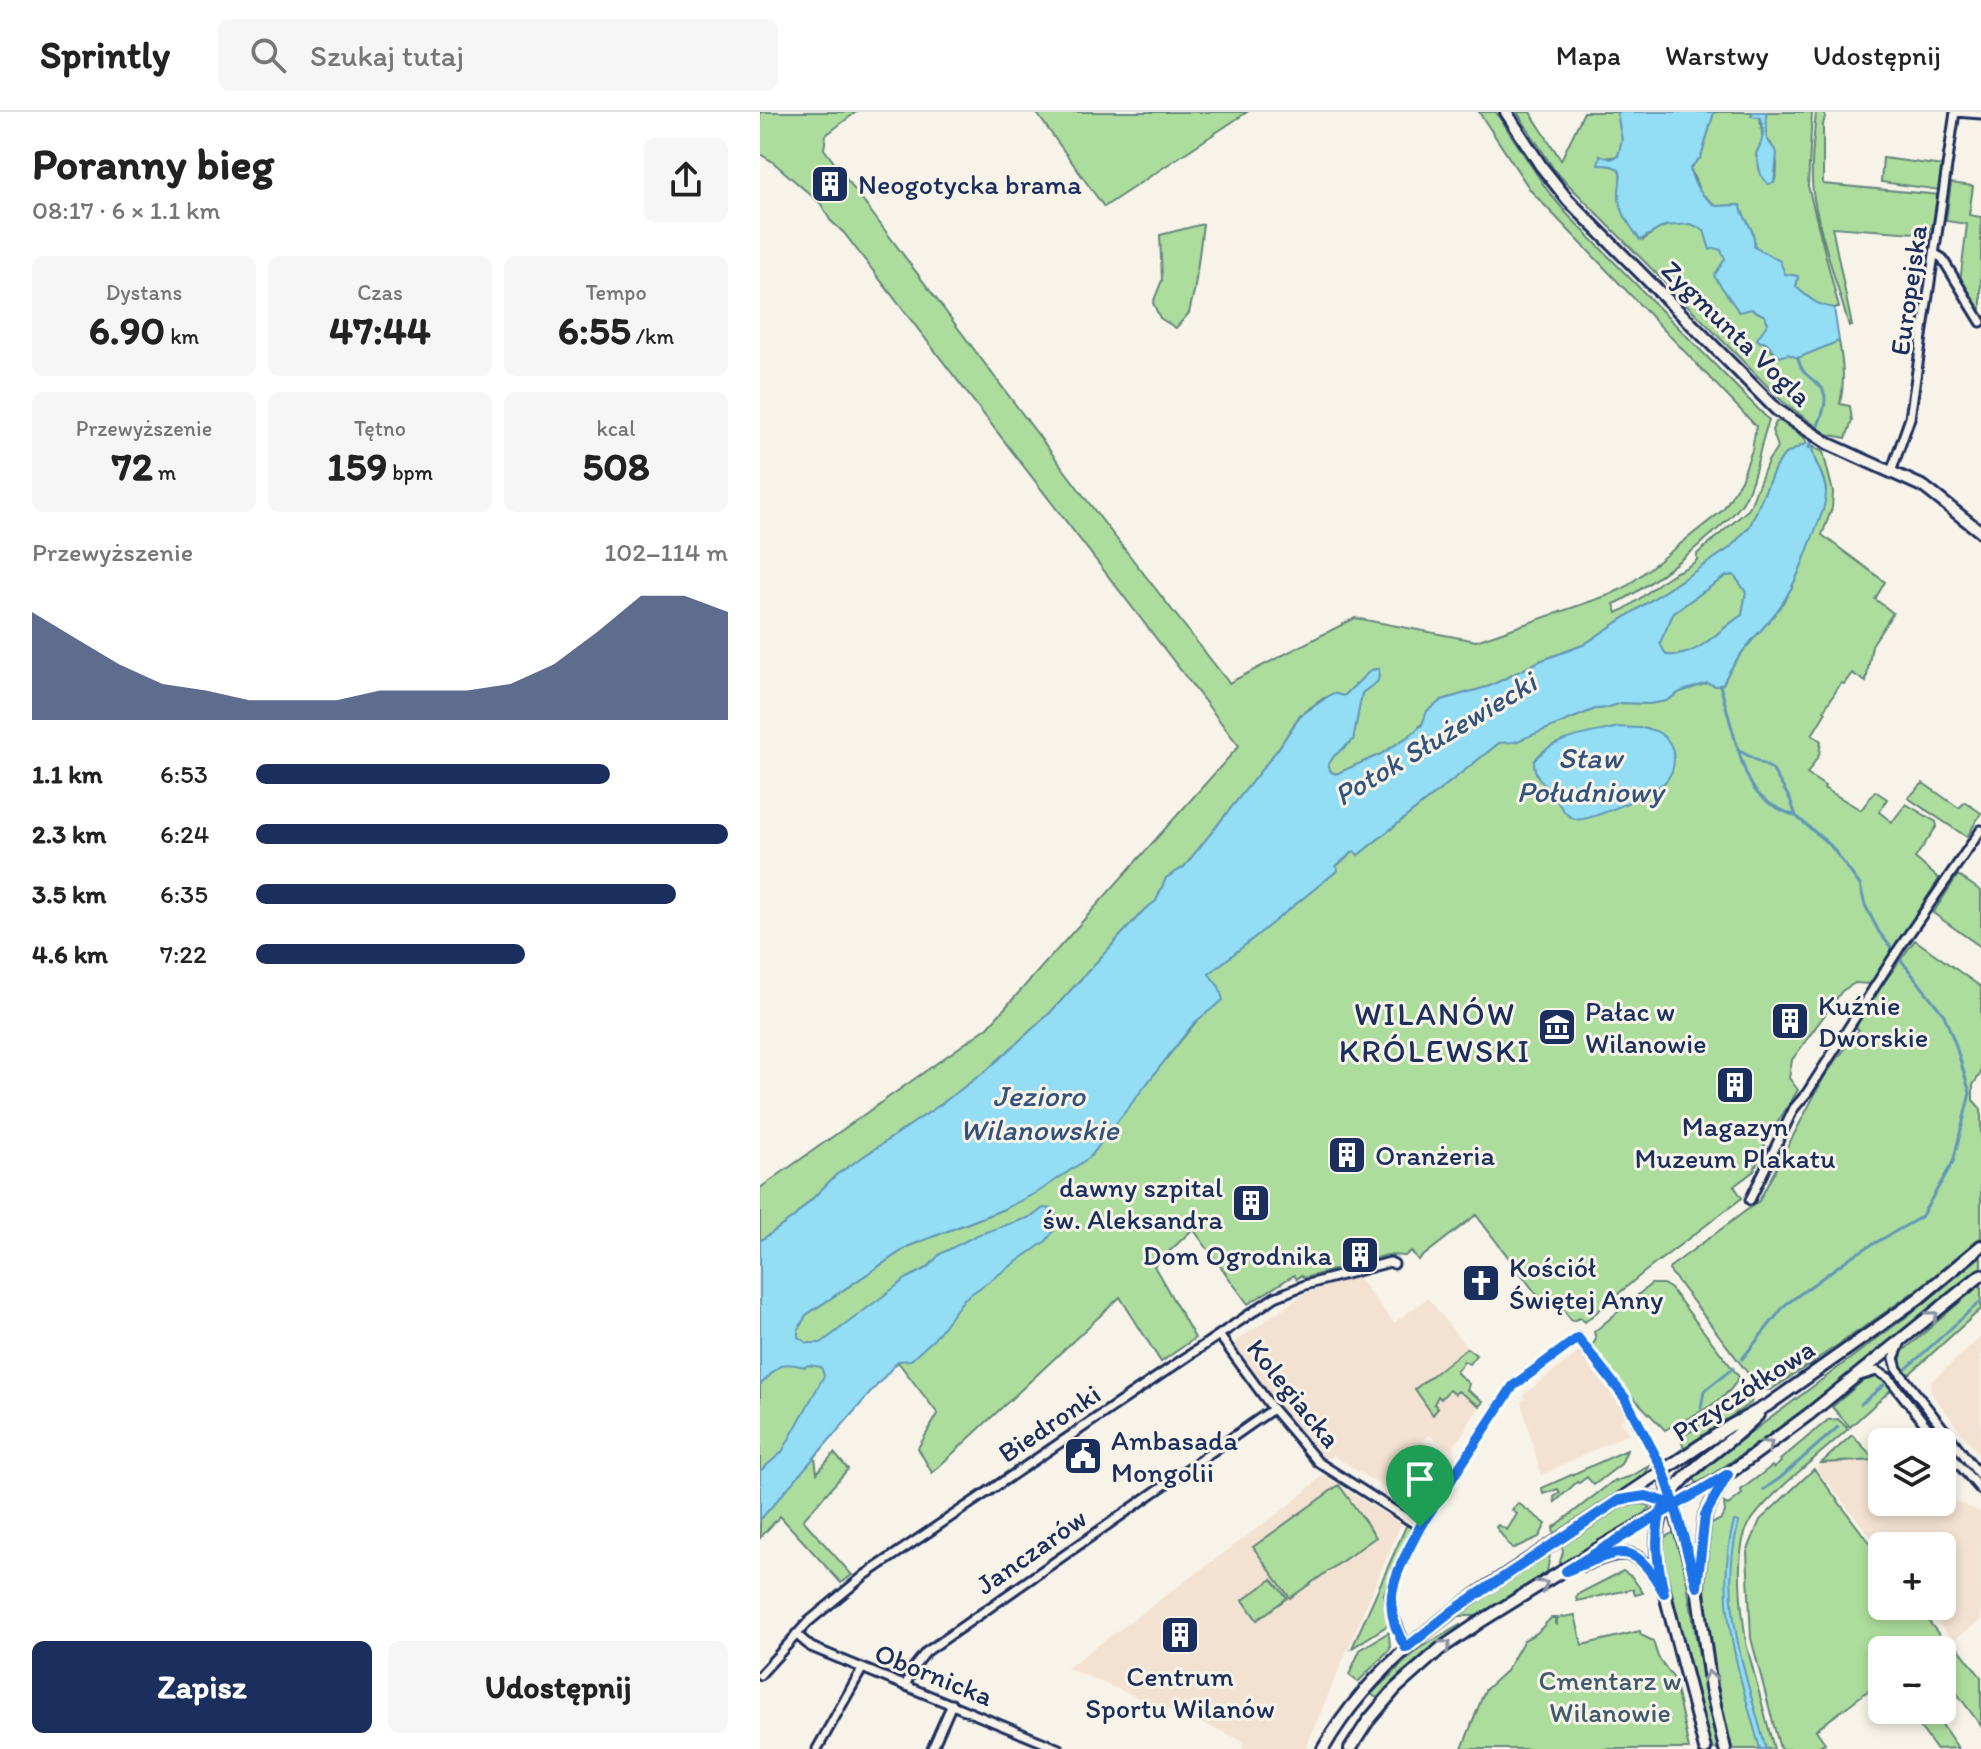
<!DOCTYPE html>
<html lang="pl">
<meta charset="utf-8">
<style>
:root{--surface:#fff;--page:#f6f6f6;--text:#222;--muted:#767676;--line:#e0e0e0;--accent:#1b2f5e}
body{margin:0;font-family:Itim,sans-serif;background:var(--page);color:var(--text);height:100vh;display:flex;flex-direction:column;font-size:30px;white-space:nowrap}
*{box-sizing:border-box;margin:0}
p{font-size:26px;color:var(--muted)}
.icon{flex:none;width:44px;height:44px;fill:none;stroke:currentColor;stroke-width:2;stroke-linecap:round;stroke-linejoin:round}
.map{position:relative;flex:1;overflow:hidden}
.drawer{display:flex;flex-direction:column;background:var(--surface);width:760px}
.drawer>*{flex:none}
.buttons{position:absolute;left:1108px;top:1316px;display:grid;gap:16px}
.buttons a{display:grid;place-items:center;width:88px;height:88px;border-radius:12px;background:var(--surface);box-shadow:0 4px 12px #0003;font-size:40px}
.pin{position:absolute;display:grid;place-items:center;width:68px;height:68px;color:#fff;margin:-82px -34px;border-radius:50% 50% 50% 0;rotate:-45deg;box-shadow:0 0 8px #0007}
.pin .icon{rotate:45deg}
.round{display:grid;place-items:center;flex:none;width:84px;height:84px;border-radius:12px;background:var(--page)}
.headline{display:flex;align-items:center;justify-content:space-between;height:136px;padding:0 32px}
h1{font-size:44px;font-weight:700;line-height:60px}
.figures{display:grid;grid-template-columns:repeat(3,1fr);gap:12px;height:136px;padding:8px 32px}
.figures div{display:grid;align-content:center;border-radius:12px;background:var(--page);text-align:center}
.figures b{font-size:40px;font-weight:700}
.figures small{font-size:22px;font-weight:400}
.figures p{font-size:22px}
.chart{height:224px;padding:16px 32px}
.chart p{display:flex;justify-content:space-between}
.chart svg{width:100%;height:144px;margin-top:8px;fill:var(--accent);opacity:.7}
.cta{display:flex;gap:16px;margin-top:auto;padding:16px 32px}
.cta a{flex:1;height:92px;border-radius:12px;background:var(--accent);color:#fff;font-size:32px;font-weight:700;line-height:92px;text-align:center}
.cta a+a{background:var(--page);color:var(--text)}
ul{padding:0 32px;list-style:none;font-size:26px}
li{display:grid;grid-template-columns:128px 96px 1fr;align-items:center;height:60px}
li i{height:20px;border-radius:10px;background:var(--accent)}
header{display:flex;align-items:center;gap:48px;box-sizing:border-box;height:112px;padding:0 40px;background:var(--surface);border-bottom:2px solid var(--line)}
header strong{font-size:38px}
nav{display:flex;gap:44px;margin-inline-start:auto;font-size:28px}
.search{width:560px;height:72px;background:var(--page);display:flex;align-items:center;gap:20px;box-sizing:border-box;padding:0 28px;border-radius:12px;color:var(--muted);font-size:30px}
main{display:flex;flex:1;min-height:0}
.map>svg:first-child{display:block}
</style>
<header>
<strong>Sprintly</strong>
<div class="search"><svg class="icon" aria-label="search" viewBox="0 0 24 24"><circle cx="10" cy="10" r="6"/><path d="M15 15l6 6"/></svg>Szukaj tutaj</div>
<nav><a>Mapa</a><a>Warstwy</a><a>Udostępnij</a></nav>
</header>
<main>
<section class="drawer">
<div class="headline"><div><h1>Poranny bieg</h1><p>08:17 · 6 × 1.1 km</p></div><a class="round"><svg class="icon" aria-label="share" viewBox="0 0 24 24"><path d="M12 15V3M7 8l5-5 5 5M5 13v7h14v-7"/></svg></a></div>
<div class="figures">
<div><p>Dystans</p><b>6.90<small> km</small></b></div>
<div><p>Czas</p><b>47:44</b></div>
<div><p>Tempo</p><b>6:55<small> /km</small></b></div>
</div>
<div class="figures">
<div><p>Przewyższenie</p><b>72<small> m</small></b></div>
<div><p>Tętno</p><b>159<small> bpm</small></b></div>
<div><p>kcal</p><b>508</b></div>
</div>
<div class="chart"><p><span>Przewyższenie</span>102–114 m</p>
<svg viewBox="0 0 160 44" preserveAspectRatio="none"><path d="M0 44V11L10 19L20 27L30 33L40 35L50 38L60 38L70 38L80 35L90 35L100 35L110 33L120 27L130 17L140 6L150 6L160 11V44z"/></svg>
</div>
<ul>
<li><b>1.1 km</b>6:53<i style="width:75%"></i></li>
<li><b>2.3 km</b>6:24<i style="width:100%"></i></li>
<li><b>3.5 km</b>6:35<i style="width:89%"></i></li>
<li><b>4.6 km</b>7:22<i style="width:57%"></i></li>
</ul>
<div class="cta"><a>Zapisz</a><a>Udostępnij</a></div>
</section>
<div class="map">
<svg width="1221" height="1637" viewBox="0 0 1221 1637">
<rect width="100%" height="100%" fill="#f7f3e8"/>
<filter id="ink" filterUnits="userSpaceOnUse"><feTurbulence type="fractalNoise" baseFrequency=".0125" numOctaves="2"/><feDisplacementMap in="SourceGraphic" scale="16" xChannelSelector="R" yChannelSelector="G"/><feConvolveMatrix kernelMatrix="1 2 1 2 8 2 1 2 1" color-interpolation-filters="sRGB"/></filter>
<g filter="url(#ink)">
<path fill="#f3e2d1" d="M597 1164 634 1211 668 1186 707 1236 655 1277 674 1292 678 1284H684L689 1278 697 1279 720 1294 692 1338 669 1323 662 1329 686 1345 654 1394 572 1343 566 1348 520 1295 475 1234V1230L545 1181Z
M1221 1225V1345L1170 1280 1171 1270Z
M819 1240 866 1298V1304L860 1310 869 1321 781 1363 761 1290 766 1287 763 1283Z
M1093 1323 1122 1355V1390H1182V1384L1221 1400V1508L1193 1529 1166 1494H1182V1434H1122V1439L1056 1356Z
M325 1324 344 1349 323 1364 305 1338Z
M563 1363 641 1412 545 1637H482L484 1629 307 1556 532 1391Z"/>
<path fill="#addd9c" stroke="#64867d" stroke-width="2" d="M0 0H96L66 23 64 37 338 403 469 571 595 506 716 529 849 483 866 475 963 398 981 368 992 338 996 314 771 79 719 0H736L787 78 807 102 1009 308C999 334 997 365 983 390 969 413 880 482 854 492L857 501C877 492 891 476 909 464 919 458 929 456 937 448V442L989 397 1008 349 1018 335 1012 318 1016 310 1020 309 1044 326 1047 331 1024 343 1015 356 990 414 970 436 823 533 780 549 730 574 682 588 655 620 621 642 576 662 571 660 568 653 574 644 593 628 602 581 618 569 619 557 611 558 584 584 564 586 540 603 518 637 424 755 406 766 396 790 384 798 290 901 227 958 180 993 76 1063 33 1106 0 1129V1076L228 915 479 634 84 121 70 108 61 92 13 50 0 42Z
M276 0H487L344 95Z
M757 0H770L801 48 824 0H857L862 28 858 44 846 46 839 53C873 53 856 67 860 88 862 101 876 117 883 128 890 123 898 116 906 114 922 109 949 110 948 132L962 138 992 197 1005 204 1008 211 1003 229 1014 241 1028 242 1038 246 1079 229C1083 251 1085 270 1080 292L1090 294 1092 309 1086 326 1067 322 1023 290 795 59Z
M954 0H993L991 4 1000 5 1003 28 996 42 1001 63 1014 71C1019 58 1018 37 1007 27L1006 0H1052L1048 74 1079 196C1058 196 1051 188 1036 175L1038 164 1025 162 1009 143 999 139 994 134C996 117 984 109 980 93L956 94 940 80 930 56 941 45Z
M1056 0H1066L1063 13V72L1180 83 1175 115 1170 116 1169 122 1072 115 1092 214H1089C1077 172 1062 129 1054 87 1049 59 1054 28 1056 0Z
M1123 46 1184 54 1180 78 1121 70Z
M1191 71 1213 74 1209 103 1221 105V204L1200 171 1207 112 1186 109Z
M443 112 435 175 429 201 416 216 400 206 393 191 402 168 400 123Z
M1052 334 1063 340 1073 380 1072 396 1062 423 1125 470 1115 487 1133 501 1112 533 1106 570 1092 561 1084 572 1081 571 1064 598 1066 600 1052 623 1061 629 1059 643 1047 662 1065 674 1064 676 1101 698 1115 679 1127 687 1119 700 1132 710 1146 692 1176 710 1177 714 1155 746 1179 767 1110 872 1095 871 1082 879 1032 948 1029 966 1038 978 1007 1027 994 1059 974 1074 982 1086 883 1161 825 1210 820 1206 812 1209 793 1185 784 1192 716 1103 658 1148 651 1139 645 1144 627 1143 544 1166 541 1163 537 1167 534 1163 488 1192 433 1117 394 1154 435 1226 401 1250 360 1185 172 1361 158 1336 178 1302 138 1250 108 1279 55 1345 57 1361 74 1341 88 1357 43 1408 92 1463 81 1471 20 1404 0 1426V1137L39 1216 46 1203 149 1134 244 1097 330 1045 385 973 444 900 459 875 448 862 578 758 575 755 595 739 598 743 739 631 784 618 835 597 846 596 861 591 889 592 906 589 920 580 948 571 956 574 963 572C974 545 996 525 1013 504 1034 479 1045 446 1055 415 1059 405 1065 391 1066 380 1066 362 1052 350 1052 334Z
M974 463 986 480 982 503C957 518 938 547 906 543L899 531 914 500 966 464Z
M1163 671 1199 696 1205 690 1221 701 1207 725 1148 686Z
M1198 763 1221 779V835L1173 801Z
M1155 828 1221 875V961L1213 973V988L1221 997V1125C1156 1183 1083 1229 1011 1278L1000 1277 909 1158 910 1155 999 1089 1064 965 1099 918 1093 913Z
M1221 1144V1157L1165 1205 1031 1308 937 1373 934 1365 941 1358 1162 1193Z
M891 1172H903L910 1176 979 1265C967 1291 928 1305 905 1318L867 1279 832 1234 836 1227 834 1220Z
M1221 1172V1197L1147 1264 1140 1250 1143 1239Z
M707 1236 716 1243 709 1252 704 1249 696 1260 709 1272 707 1278 723 1289 720 1294 698 1279 695 1282 689 1278 681 1287 678 1284 674 1292 678 1296 673 1303 655 1277Z
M1116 1263 1124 1266 1133 1276 1090 1315 1072 1295 1104 1268Z
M993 1281 991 1291 924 1336 920 1326Z
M1078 1307 1088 1317C1063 1340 1000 1389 987 1416 974 1445 982 1500 986 1531L1014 1637H972C955 1566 938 1488 948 1414L961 1407 965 1400 964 1391 968 1393 982 1382 981 1378 1012 1354 1014 1356 1021 1350 1020 1348 1068 1308Z
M1092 1323 1116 1348 1061 1351Z
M867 1338 861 1352 834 1373 827 1365 819 1371 817 1370 795 1390 794 1385 800 1381 798 1377 783 1382 782 1376Z
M890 1353 885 1362 794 1422 793 1416 852 1370 872 1364Z
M1054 1357 1122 1448V1494H1157L1180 1524 1161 1538H1122V1568L1056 1618 1065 1631 1059 1634 1061 1637H1020L991 1526 987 1440 1000 1408Z
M579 1373 616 1425 530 1486 493 1435Z
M758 1391 786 1412 779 1425 752 1437 736 1415 738 1413 747 1418 757 1402 752 1398Z
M878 1391 891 1394 881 1405 799 1453 803 1440 802 1434 860 1395Z
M647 1412 651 1416V1422C636 1451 618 1480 628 1513L592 1536Z
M918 1418 947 1591 959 1637H949L906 1468 902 1446 903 1426Z
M790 1442 787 1460 717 1504H698Z
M863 1459 872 1465 883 1481 875 1483 873 1477 817 1489 816 1485 820 1481Z
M512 1467 527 1486 497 1508 483 1488Z
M815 1503 822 1533 880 1519 881 1523 893 1529 898 1545 914 1567 929 1637H702L725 1578 746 1559 764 1528 777 1521 791 1506H795V1512L797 1513V1506Z
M700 1513V1515L641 1561 617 1586 611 1582 658 1537Z
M629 1520 630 1537 598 1570 589 1563 600 1538Z
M1193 1529 1221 1565V1614L1182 1561 1180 1538Z
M1153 1598H1172L1198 1636 1176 1637 1150 1601Z"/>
<path fill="#93def4" stroke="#6398b8" stroke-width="2" fill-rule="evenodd" d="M857 0H954L941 45 930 56C932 73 943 85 956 94L980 93C984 109 996 117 994 135L1020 149 1025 162 1038 164 1036 175C1050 186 1055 193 1074 196L1079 229 1038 246 1028 242 1020 245 1006 230H1000L997 227 1008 211 1005 204 992 197 979 200 954 164 965 147 961 138 955 136 950 138 944 118 931 112 904 114 880 128C871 115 862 103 859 87 857 67 872 52 838 53L840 43 851 47 858 44 862 28Z
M993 0H1006L1007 27 1017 41 1014 71 1008 72 1001 63 996 42C1002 30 1006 19 1000 5L991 4Z
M1047 331 1052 334C1052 350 1065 362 1066 380 1066 395 1059 408 1054 421 1043 450 1033 480 1013 504 996 525 974 545 963 572L956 574 947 571 920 580 906 589 889 592 861 591 846 596 835 597 755 630 739 631 598 743 594 739 576 754 578 758 449 862 459 875 463 888 434 911 330 1045 278 1080 244 1097 149 1134 46 1203 38 1218V1225L47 1231H61L147 1166 167 1156 180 1142 217 1123 273 1104 283 1096 293 1097C299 1111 296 1118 286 1129L204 1187 174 1227 151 1248 138 1249 0 1408V1359L22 1340 64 1264 61 1255 48 1253 45 1255C16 1248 21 1254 0 1273V1129L33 1106 76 1063 180 993 227 958 290 901 384 798 396 789 406 766 424 755 518 637 540 604 573 581 584 584 611 558 619 557 618 569 602 581 593 628 574 644 568 653 571 660 576 662 621 642 649 624 662 613 667 599 682 588 730 574 780 549 823 533 970 436 990 414 1015 356 1024 343ZM974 463 986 480 982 503C958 518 937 547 906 543L900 531 914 500 966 464Z
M859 615C871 616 890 614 901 622 917 633 918 656 905 670 894 680 828 711 815 707 805 704 800 693 794 685 785 673 773 664 774 649 792 624 832 622 859 615Z
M974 1409 979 1410C957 1487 986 1563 1006 1637H1000C979 1560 953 1488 974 1409Z"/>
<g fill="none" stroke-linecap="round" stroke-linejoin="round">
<path stroke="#6398b8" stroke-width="3" d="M1038 246C1041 259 1046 263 1057 271 1077 285 1054 318 1049 336
M960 573 978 638 1012 657 1030 687 1036 704 1070 733 1100 773 1105 793 1119 820 1184 903 1195 931 1210 981 1193 1050 1161 1105 1092 1144 1025 1193 982 1247
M979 640C989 677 999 691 1036 704
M1147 1256 1221 1189
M1101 1292 1124 1273
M941 1296 944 1279 973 1256
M1003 1378 1020 1366 1078 1315"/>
<defs>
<path id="street" d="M1195 0 1221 2
M1175 142 1182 146 1221 210
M1131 360 1150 306 1195 0
M990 1088 1034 996 1047 981 1140 835 1221 718
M459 1223 513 1297 558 1350 660 1415
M1140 1232 1134 1246 1137 1257 1221 1365
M1100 1264 1117 1259 1129 1266 1179 1330
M1182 1333 1221 1378
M36 1522 51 1535 299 1637
M646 1536 632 1501 630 1482 638 1459 660 1415 753 1274 818 1226 865 1286 903 1358
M0 1563 48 1510 105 1463 515 1185 545 1173 630 1150 634 1152
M145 1574 154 1555 166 1540 513 1297
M57 1637 102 1557
M172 1637 192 1592"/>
<path id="secondary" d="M746 0 781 54 808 88 1017 298 1069 332 1164 375 1221 420
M903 1358 937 1475 951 1576 965 1637
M865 1387 886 1384 911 1392
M823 1453C862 1438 875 1432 899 1471
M938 1469 945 1403 964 1367
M563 1637C616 1543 709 1487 797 1429 855 1392 912 1352 970 1314L1008 1293 1093 1233 1159 1186 1221 1134
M590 1637 608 1609 635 1577 680 1537 720 1510 841 1435 968 1362 1048 1303 1221 1163
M945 1637 900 1463C882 1372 944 1357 998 1303"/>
</defs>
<use href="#street" stroke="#1b2f5e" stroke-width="13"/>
<use href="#secondary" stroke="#1b2f5e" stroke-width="16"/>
<use href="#street" stroke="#f7f3e8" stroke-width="7"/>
<use href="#secondary" stroke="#f7f3e8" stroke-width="10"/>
</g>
<defs><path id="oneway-chevron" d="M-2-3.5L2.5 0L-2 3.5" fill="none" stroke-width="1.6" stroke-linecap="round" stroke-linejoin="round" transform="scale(2)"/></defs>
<g stroke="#8991a3">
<use href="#oneway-chevron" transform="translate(1173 1204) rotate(-38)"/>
<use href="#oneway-chevron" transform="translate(1008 1333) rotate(-37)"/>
<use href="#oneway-chevron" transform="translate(783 1473) rotate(-32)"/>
<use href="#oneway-chevron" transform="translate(686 1533) rotate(-36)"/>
<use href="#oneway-chevron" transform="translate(949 1564) rotate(-100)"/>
</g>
</g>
<g fill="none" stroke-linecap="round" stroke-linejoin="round" filter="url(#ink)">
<defs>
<path id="route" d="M660 1415C638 1459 616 1489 646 1536L694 1498 859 1388 886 1384 906 1390 900 1402 806 1459C860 1439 872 1424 904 1481 898 1455 894 1429 900 1402L915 1394 937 1475 945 1403 968 1362 915 1394 903 1358 865 1286 818 1226 753 1274 660 1415"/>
</defs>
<use href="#route" stroke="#fff" stroke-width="16"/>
<use href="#route" stroke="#1a73e8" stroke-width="10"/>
</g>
<defs>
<symbol id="building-square" viewBox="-11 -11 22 22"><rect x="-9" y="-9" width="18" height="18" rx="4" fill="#1b2f5e" stroke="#f7f3e8"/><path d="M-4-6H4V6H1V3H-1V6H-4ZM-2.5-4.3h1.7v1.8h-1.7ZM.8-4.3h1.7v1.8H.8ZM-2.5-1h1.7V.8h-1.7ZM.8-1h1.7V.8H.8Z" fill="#fff"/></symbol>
<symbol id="museum-square" viewBox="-11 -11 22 22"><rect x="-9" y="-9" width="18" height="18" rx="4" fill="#1b2f5e" stroke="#f7f3e8"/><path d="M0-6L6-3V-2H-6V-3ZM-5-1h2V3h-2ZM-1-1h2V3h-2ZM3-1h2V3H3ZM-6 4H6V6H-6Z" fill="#fff"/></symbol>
<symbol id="church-square" viewBox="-11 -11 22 22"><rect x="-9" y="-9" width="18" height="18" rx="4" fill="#1b2f5e" stroke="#f7f3e8"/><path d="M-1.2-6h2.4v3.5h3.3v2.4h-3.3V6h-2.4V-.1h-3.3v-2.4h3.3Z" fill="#fff"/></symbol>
<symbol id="civic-square" viewBox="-11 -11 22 22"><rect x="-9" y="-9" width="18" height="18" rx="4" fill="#1b2f5e" stroke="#f7f3e8"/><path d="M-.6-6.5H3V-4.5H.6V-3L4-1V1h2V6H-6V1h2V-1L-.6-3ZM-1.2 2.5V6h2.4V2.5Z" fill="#fff"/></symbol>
</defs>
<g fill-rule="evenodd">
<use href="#building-square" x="48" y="50" width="44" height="44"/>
<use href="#building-square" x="1008" y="887" width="44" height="44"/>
<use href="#museum-square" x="775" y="893" width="44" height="44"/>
<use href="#building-square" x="953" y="951" width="44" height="44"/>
<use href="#building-square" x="565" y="1021" width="44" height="44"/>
<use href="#building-square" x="469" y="1069" width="44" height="44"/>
<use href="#building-square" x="578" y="1121" width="44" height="44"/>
<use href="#church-square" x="699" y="1149" width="44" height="44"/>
<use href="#civic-square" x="301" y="1322" width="44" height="44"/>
<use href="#building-square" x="398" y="1501" width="44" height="44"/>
</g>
<g text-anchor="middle" stroke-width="6" stroke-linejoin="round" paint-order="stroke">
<g font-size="28" fill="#1b2f5e" stroke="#f7f3e8" text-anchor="start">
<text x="98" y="82">Neogotycka brama</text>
<text x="1058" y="903">Kuźnie<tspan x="1058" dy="32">Dworskie</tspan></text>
<text x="825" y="909">Pałac w<tspan x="825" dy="32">Wilanowie</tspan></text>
<text x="975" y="1024" text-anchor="middle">Magazyn<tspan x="975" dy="32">Muzeum Plakatu</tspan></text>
<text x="615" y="1053">Oranżeria</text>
<text x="463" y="1085" text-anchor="end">dawny szpital<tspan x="463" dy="32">św. Aleksandra</tspan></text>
<text x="572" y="1153" text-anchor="end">Dom Ogrodnika</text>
<text x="749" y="1165">Kościół<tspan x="749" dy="32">Świętej Anny</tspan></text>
<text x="351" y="1338">Ambasada<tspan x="351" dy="32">Mongolii</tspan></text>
<text x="420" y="1574" text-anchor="middle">Centrum<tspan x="420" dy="32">Sportu Wilanów</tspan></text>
</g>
<g font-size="28" fill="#1b2f5e" stroke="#f7f3e8">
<text transform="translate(1148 178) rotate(-82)" y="10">Europejska</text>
<text transform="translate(977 221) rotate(44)" y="10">Zygmunta Vogla</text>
<text transform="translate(983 1278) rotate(-33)" y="10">Przyczółkowa</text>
<text transform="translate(534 1281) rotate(51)" y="10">Kolegiacka</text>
<text transform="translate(289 1311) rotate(-34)" y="10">Biedronki</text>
<text transform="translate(271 1439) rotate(-35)" y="10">Janczarów</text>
<text transform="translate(174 1562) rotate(22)" y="10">Obornicka</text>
</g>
<g font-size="28" fill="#405a6e" stroke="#f7f3e8">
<text x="850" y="1578">Cmentarz w<tspan x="850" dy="32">Wilanowie</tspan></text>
</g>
<g font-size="30" font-style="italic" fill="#33527c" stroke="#f7f3e8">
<text transform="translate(675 627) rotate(-31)" y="10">Potok Służewiecki</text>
<text x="830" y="656">Staw<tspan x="830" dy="34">Południowy</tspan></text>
<text x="279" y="994">Jezioro<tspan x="279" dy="34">Wilanowskie</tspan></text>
</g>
<g font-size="32" letter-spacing="2" fill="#1b2f5e" stroke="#f7f3e8">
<text x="675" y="913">WILANÓW<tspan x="675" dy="37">KRÓLEWSKI</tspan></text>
</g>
</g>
</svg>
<div class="buttons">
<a><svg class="icon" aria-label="layers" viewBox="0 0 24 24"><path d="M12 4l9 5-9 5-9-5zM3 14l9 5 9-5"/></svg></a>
<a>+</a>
<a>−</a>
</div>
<div class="pin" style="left:660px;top:1415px;background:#1e9e55"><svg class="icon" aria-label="arrive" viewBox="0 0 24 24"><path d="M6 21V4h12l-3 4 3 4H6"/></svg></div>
</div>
</main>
